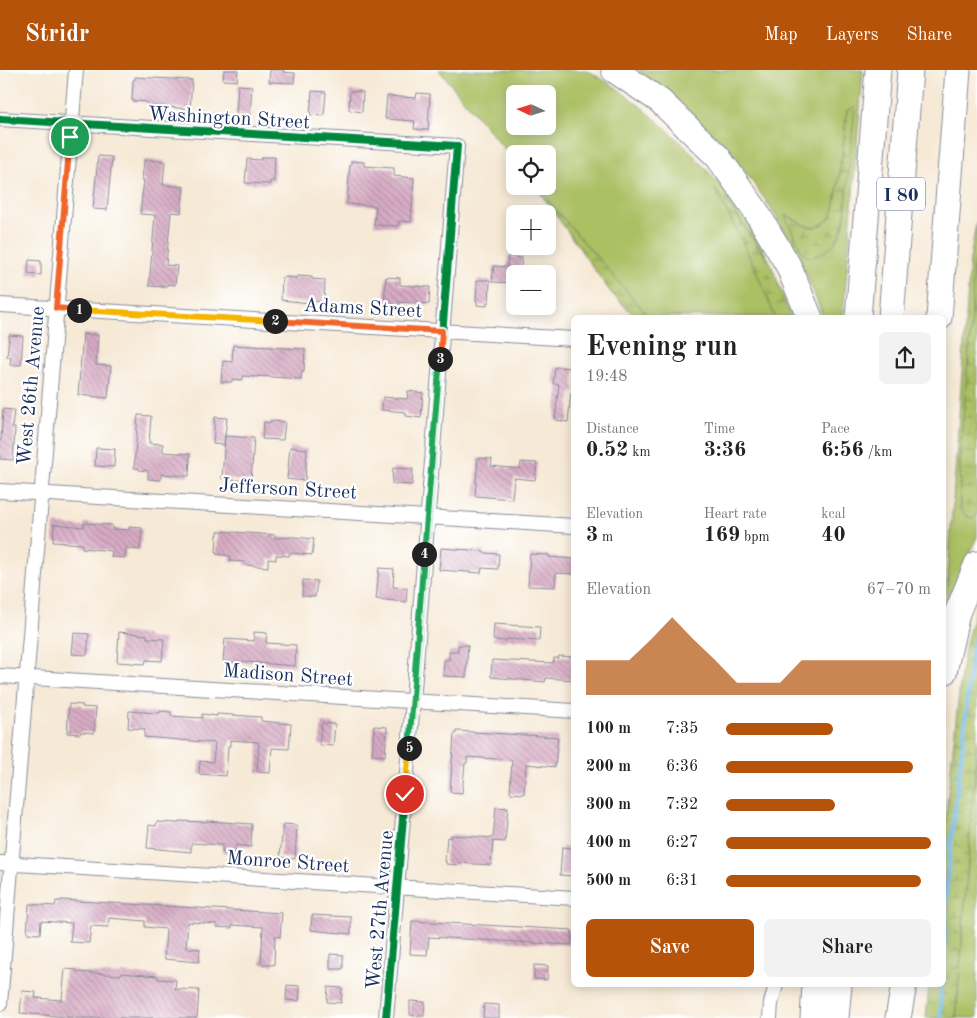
<!DOCTYPE html>
<meta charset="utf-8">
<style>
:root{--surface:#fff;--page:#f2f2f2;--text:#222;--muted:#767676;--accent:#b45309}
body{margin:0;font-family:"Old Standard TT",serif;background:var(--page);color:var(--text);height:100vh;display:flex;flex-direction:column;font-size:19px;white-space:nowrap}
*{box-sizing:border-box;margin:0}
p{font-size:16px;color:var(--muted)}
.icon{flex:none;width:28px;height:28px;fill:none;stroke:currentColor;stroke-width:2;stroke-linecap:round;stroke-linejoin:round}
.map{position:relative;flex:1;overflow:hidden}
.sheet{position:absolute;left:571px;top:245px;width:375px;height:672px;display:flex;flex-direction:column;background:var(--surface);border-radius:8px;box-shadow:0 2px 12px #0003}
.sheet>*{flex:none}
.needle{width:32px;rotate:274deg}
.tools{position:absolute;left:506px;top:15px;display:grid;gap:10px}
.tools a{display:grid;place-items:center;width:50px;height:50px;border-radius:8px;background:var(--surface);box-shadow:0 2px 12px #0003;font-size:25px}
.pin{position:absolute;display:grid;place-items:center;width:42px;height:42px;color:#fff;margin:-21px;border:2px solid #fff;border-radius:50%;box-shadow:0 1px 5px #0007}
.km{position:absolute;width:25px;height:25px;margin:-12px;border-radius:50%;background:#222;color:#fff;font-size:14px;line-height:25px;text-align:center}
.round{display:grid;place-items:center;flex:none;width:52px;height:52px;border-radius:8px;background:var(--page)}
.headline{display:flex;align-items:center;justify-content:space-between;height:85px;padding:0 15px}
h1{font-size:28px;font-weight:600;line-height:38px}
.stats{display:grid;grid-template-columns:repeat(3,1fr);gap:8px;height:85px;padding:5px 15px}
.stats div{display:grid;align-content:center}
.stats b{font-size:21px;font-weight:600}
.stats small{font-size:14px;font-weight:400}
.stats p{font-size:14px}
.chart{height:140px;padding:10px 15px}
.chart p{display:flex;justify-content:space-between}
.chart svg{width:100%;height:90px;margin-top:5px;fill:var(--accent);opacity:.7}
.action{display:flex;gap:10px;margin-top:auto;padding:10px 15px}
.action a{flex:1;height:58px;border-radius:8px;background:var(--accent);color:#fff;font-size:20px;font-weight:600;line-height:58px;text-align:center}
.action a+a{background:var(--page);color:var(--text)}
ul{padding:0 15px;list-style:none;font-size:16px}
li{display:grid;grid-template-columns:80px 60px 1fr;align-items:center;height:38px}
li i{height:12px;border-radius:6px;background:var(--accent)}
header{display:flex;align-items:center;gap:30px;box-sizing:border-box;height:70px;padding:0 25px;background:var(--accent);color:#fff}
header strong{font-size:24px}
nav{display:flex;gap:28px;margin-inline-start:auto;font-size:18px}
.map>svg:first-child{display:block}
</style>
<header>
<strong>Stridr</strong>
<nav><a>Map</a><a>Layers</a><a>Share</a></nav>
</header>
<div class="map">
<svg width="977" height="948" viewBox="0 0 977 948">
<defs>
<pattern id="wetland-marsh" width="20" height="14" patternUnits="userSpaceOnUse" patternTransform="scale(1.25)"><rect width="20" height="14" fill="#abbf63"/><path d="M1 5h8M5 5V1M11 12h8M15 12V8" fill="none" stroke="#8a9c55"/></pattern>
<pattern id="building-back-hatch" width="6" height="6" patternUnits="userSpaceOnUse" patternTransform="scale(1.25)"><rect width="6" height="6" fill="#d8abc4"/><path d="M-1 5l2 2M0 0l6 6M5-1l2 2" fill="none" stroke="#ae8ca2"/></pattern>
</defs>
<rect width="100%" height="100%" fill="#fff"/>
<filter id="ink" filterUnits="userSpaceOnUse"><feTurbulence type="fractalNoise" baseFrequency=".02" numOctaves="2"/><feDisplacementMap in="SourceGraphic" scale="10" xChannelSelector="R" yChannelSelector="G"/><feConvolveMatrix kernelMatrix="1 2 1 2 8 2 1 2 1" color-interpolation-filters="sRGB"/></filter>
<filter id="wash" filterUnits="userSpaceOnUse"><feTurbulence type="fractalNoise" baseFrequency=".0096" numOctaves="4" result="noise"/><feDisplacementMap in="SourceGraphic" scale="20" xChannelSelector="R" yChannelSelector="G"/><feGaussianBlur stdDeviation="1.12" result="paint"/><feColorMatrix in="noise" values="0 0 0 0 0 0 0 0 0 0 0 0 0 0 0 0 0 1.4 0 .05"/><feComposite in="paint" operator="in"/></filter>
<g filter="url(#wash)">
<rect width="100%" height="100%" fill="#f6e9d5"/>
<path fill="#abbf63" stroke="#637760" fill-rule="evenodd" d="M439 0H587L615 17 640 36 662 55 690 81 727 123 744 145 769 190C751 168 737 140 716 121L746 178 764 217 775 247H649L535 116H548V84H515V92ZM515 24H548V56H515Z
M638 0H863L843 247H823C813 220 802 192 788 167 751 100 699 44 638 0ZM847 41C847 79 850 121 843 158L803 184 785 146C795 147 804 158 814 157 819 157 827 152 830 148 835 142 835 130 837 122 841 95 844 68 847 41Z
M976 153 977 188 975 189 973 200 972 247 960 383V438L975 446 977 443V467L961 500 945 543 970 190Z
M977 674V948H956Z"/>
<path fill="url(#wetland-marsh)" stroke="#637760" d="M855 36 845 144C842 162 838 174 822 183 815 187 810 188 803 184L785 146C795 147 803 158 813 157 819 157 826 152 830 148 835 142 835 130 837 122 841 95 844 68 847 41Z
M536 117 649 247H636L611 223Z
M714 118 733 140 759 178 769 190 779 215 791 247H775C758 203 738 160 714 118Z
M977 188V443L975 446 971 448 966 446 960 439V383L972 247 973 200 975 189Z
M977 535V674L956 948H926L929 915H944V761L962 595 966 572Z"/>
<g fill="none" stroke-linecap="round" stroke-linejoin="round">
<path stroke="#72bdeb" stroke-width="4" d="M944 891 946 846V829L950 780 963 671 972 581 977 561
M940 948C942 937 939 926 941 915"/>
</g>
<g id="blocks">
<path fill="url(#building-back-hatch)" d="M224 0H238L237 11 223 10Z
M270 0H284L283 2 295 3 294 13 269 12Z
M135 7 192 10 190 39 147 35V32L132 31 133 10H135Z
M238 15 252 16 250 45 236 43Z
M312 21 326 22 324 46 310 45Z
M350 21 363 22 362 42 349 40Z
M417 23 430 24 428 60 414 59 415 51 385 49 387 26 416 28Z
M98 86 112 87 107 140 93 139Z
M262 87H275L274 111H270V114L245 113 247 89 261 90Z
M144 90 165 91 163 115 184 117 181 143 171 142 166 195 177 196 175 215 167 214V217L149 216 155 145 140 144 144 110H142Z
M351 91 364 92V96L394 98V106L414 108 411 152 399 151 398 156 374 155 376 136 347 134 350 95H351Z
M508 186 522 188 520 204H515V213L492 212 494 196 507 197Z
M29 190 41 191V205L28 204Z
M298 206 312 207V209L325 210 324 232 310 231V233L281 230 282 207 297 208Z
M386 207 400 208V215L430 217 429 234 399 232 398 238 384 237Z
M477 210H490L489 232H487V236L477 235V231H476Z
M83 264 98 265 96 295 111 296 108 328 78 325Z
M9 265 23 266 21 295H10L11 287H7Z
M233 275 305 279 304 302H302L301 309 258 306V307L243 306V310L232 309V312H221L223 291 232 292Z
M555 297 574 298V323L571 322 568 352 555 350 559 314H553Z
M408 321 423 323 421 348 406 346V342L382 340 383 327 407 329Z
M3 339 14 340 12 358H15L13 390 0 389V370H1Z
M138 345 151 346 149 373 163 374V382L190 384 189 406 161 404V410L148 409V401L139 400V398H134Z
M215 347 227 348 224 375 213 374Z
M270 351 285 352 283 370 262 369 264 352 270 353Z
M225 366 254 368 251 411 222 409Z
M290 377 307 379 305 411 287 409Z
M96 378 115 379 114 397 95 396Z
M478 388 492 389 491 396 520 399 521 392 537 393 535 410 514 408 512 429 475 426Z
M393 398 413 399 412 415 392 414Z
M84 453 112 455V459L129 460V457L142 458 140 480 126 478 125 488 111 487 112 481 82 478 83 474 53 472 54 454 84 457Z
M218 461 275 465V468L294 467 314 469 312 485 290 483 289 486 276 485V490L268 489V497L245 495V492L230 491 231 486 216 484 217 482H216L217 465H218Z
M441 478 483 481V483L499 484 498 499 482 498 481 503 439 500Z
M530 484 549 485V487L574 489V504L556 503 555 517 528 516Z
M379 498 394 499 393 517 407 518 406 532 376 529Z
M303 510 317 511 315 527 302 526Z
M494 554 540 557 539 571 507 569 506 571 493 570Z
M119 562 147 565V568L164 569 162 591 146 590 145 594 117 592Z
M254 562 267 563 266 573 296 575 295 596 236 591V592L223 591 225 569 254 571Z
M74 563 89 564 87 585 72 584Z
M458 575H468L466 607 443 606 444 590H449V581H458Z
M559 586 574 587V610L546 608 545 612 491 607 492 590 553 593 554 588H558Z
M69 634 83 635 82 637 96 638 94 663 81 662 80 664 67 663Z
M129 641 160 643V641L171 642V646L202 648V644L217 646V644L261 647V651L291 654 289 679 272 678 270 703 257 702 259 672 230 670V676H228L226 706 199 704 200 691 213 692 215 673 144 667 145 659 128 658Z
M322 653 335 654 333 676 319 675Z
M374 656 387 657 385 686 372 685Z
M456 661 558 667 555 697 526 694 524 724 510 723 512 690 467 687V693H465L462 723 450 722 454 664H456Z
M496 737 508 738 505 772 493 771 491 795 458 793 457 795 446 794V791H445L447 767 451 768V765L493 768Z
M179 751 206 752V751L252 754 251 777 236 775 235 783 222 782V775L191 773V782L147 778 149 755 156 756 157 752 178 753Z
M283 754 297 755 295 789 280 787Z
M562 777 574 778V806L560 805Z
M61 830 282 843 280 867 275 866 274 895 261 894 263 857 232 855V858L216 857 217 854 188 852 186 878 200 879 199 892 164 889 166 859 145 857V851L109 848 108 857 91 856 89 873 70 872 72 853 41 851 40 864 27 863 29 834 55 836 56 831H61Z
M312 845 351 847V864L311 860Z
M412 851 572 860 571 875 429 867 427 885 410 884Z
M330 884 343 885V899H330Z
M534 895 548 896 547 910 534 909Z
M65 899 77 900V902L120 905 121 903 158 906V909L176 910 175 919 199 920 197 948H78L20 943 22 921 36 922 35 928 62 930Z
M287 915 300 916 299 931 286 930Z
M328 917 342 918 341 933 327 932Z
M410 931 425 932 424 946 410 945Z
M484 934 499 935V948H483Z"/>
</g>
</g>
<g filter="url(#ink)">
<use href="#blocks" fill-opacity="0" stroke="#888c9a" stroke-width="1"/>
<g fill="none" stroke-linecap="round" stroke-linejoin="round">
<defs>
<path id="street" d="M0 49 457 76 414 619 386 948
M0 235 574 269
M0 421 574 456
M0 606 574 641
M0 793 574 828
M0 934 76 0
M770 948 771 933 776 915"/>
<path id="highway" d="M614 0 660 31 718 87 754 138 788 195 810 248
M858 248 878 0
M891 248 910 0
M939 248 958 0
M944 602 957 543 977 494
M813 948 815 915
M836 948 839 915
M898 948 904 915"/>
</defs>
<use href="#street" stroke="#888c9a" stroke-width="16"/>
<use href="#highway" stroke="#888c9a" stroke-width="27"/>
<use href="#street" stroke="#fff" stroke-width="14"/>
<use href="#highway" stroke="#fff" stroke-width="25"/>
<defs>
<path id="cycleway" d="M0 49 457 76 414 619 386 948"/>
</defs>
<use href="#cycleway" stroke="#fff" stroke-width="11"/>
<use href="#cycleway" stroke="#00873e" stroke-width="8"/>
</g>
</g>
<g fill="none" stroke-linecap="round" stroke-linejoin="round" filter="url(#ink)">
<defs>
<path id="split-1" d="M70 67 56 238 79 240"/>
<path id="split-2" d="M79 240 275 251"/>
<path id="split-3" d="M275 251 442 261 440 289"/>
<path id="split-4" d="M424 484 440 289"/>
<path id="split-5" d="M409 678 424 484"/>
<path id="split-6" d="M405 724 409 678"/>
</defs>
<use href="#split-1" stroke="#fff" stroke-width="10"/>
<use href="#split-2" stroke="#fff" stroke-width="10"/>
<use href="#split-3" stroke="#fff" stroke-width="10"/>
<use href="#split-4" stroke="#fff" stroke-width="10"/>
<use href="#split-5" stroke="#fff" stroke-width="10"/>
<use href="#split-6" stroke="#fff" stroke-width="10"/>
<use href="#split-1" stroke="#f0652b" stroke-width="6"/>
<use href="#split-2" stroke="#f5b400" stroke-width="6"/>
<use href="#split-3" stroke="#f0652b" stroke-width="6"/>
<use href="#split-4" stroke="#22a559" stroke-width="6"/>
<use href="#split-5" stroke="#22a559" stroke-width="6"/>
<use href="#split-6" stroke="#f5b400" stroke-width="6"/>
</g>
<g text-anchor="middle" stroke-width="4.5" stroke-linejoin="round" paint-order="stroke">
<rect fill="#fff" stroke="#5f6d8e" stroke-width="1" x="877" y="107.5" width="48" height="33" rx="4"/>
<g font-size="19" font-weight="bold" fill="#1b2f5e">
<text x="901" y="131">I 80</text>
</g>
<g font-size="20" fill="#1b2f5e" stroke="#fff">
<text transform="translate(229 47) rotate(3)" y="7">Washington Street</text>
<text transform="translate(363 237) rotate(3)" y="7">Adams Street</text>
<text transform="translate(30 316) rotate(-85)" y="7">West 26th Avenue</text>
<text transform="translate(288 418) rotate(3)" y="7">Jefferson Street</text>
<text transform="translate(288 604) rotate(4)" y="7">Madison Street</text>
<text transform="translate(288 791) rotate(4)" y="7">Monroe Street</text>
<text transform="translate(379 840) rotate(-85)" y="7">West 27th Avenue</text>
</g>
</g>
</svg>
<div class="tools">
<a><svg class="needle" viewBox="-14 -14 28 28"><path d="M0-13l5 13h-10z" fill="#e53935"/><path d="M0 13l5-13h-10z" fill="#767676"/></svg></a>
<a><svg class="icon" aria-label="locate" viewBox="0 0 24 24"><circle cx="12" cy="12" r="6"/><path d="M12 2v4M12 18v4M2 12h4M18 12h4"/></svg></a>
<a>+</a>
<a>−</a>
</div>
<div class="pin" style="left:70px;top:67px;background:#1e9e55"><svg class="icon" aria-label="arrive" viewBox="0 0 24 24"><path d="M6 21V4h12l-3 4 3 4H6"/></svg></div>
<div class="pin" style="left:405px;top:724px;background:#d93025"><svg class="icon" aria-label="check" viewBox="0 0 24 24"><path d="M5 12l5 5 9-10"/></svg></div>
<b class="km" style="left:79px;top:240px">1</b>
<b class="km" style="left:275px;top:251px">2</b>
<b class="km" style="left:440px;top:289px">3</b>
<b class="km" style="left:424px;top:484px">4</b>
<b class="km" style="left:409px;top:678px">5</b>
<section class="sheet">
<div class="headline"><div><h1>Evening run</h1><p>19:48</p></div><a class="round"><svg class="icon" aria-label="share" viewBox="0 0 24 24"><path d="M12 15V3M7 8l5-5 5 5M5 13v7h14v-7"/></svg></a></div>
<div class="stats">
<div><p>Distance</p><b>0.52<small> km</small></b></div>
<div><p>Time</p><b>3:36</b></div>
<div><p>Pace</p><b>6:56<small> /km</small></b></div>
</div>
<div class="stats">
<div><p>Elevation</p><b>3<small> m</small></b></div>
<div><p>Heart rate</p><b>169<small> bpm</small></b></div>
<div><p>kcal</p><b>40</b></div>
</div>
<div class="chart"><p><span>Elevation</span>67–70 m</p>
<svg viewBox="0 0 160 44" preserveAspectRatio="none"><path d="M0 44V27L10 27L20 27L30 17L40 6L50 17L60 27L70 38L80 38L90 38L100 27L110 27L120 27L130 27L140 27L150 27L160 27V44z"/></svg>
</div>
<ul>
<li><b>100 m</b>7:35<i style="width:52%"></i></li>
<li><b>200 m</b>6:36<i style="width:91%"></i></li>
<li><b>300 m</b>7:32<i style="width:53%"></i></li>
<li><b>400 m</b>6:27<i style="width:100%"></i></li>
<li><b>500 m</b>6:31<i style="width:95%"></i></li>
</ul>
<div class="action"><a>Save</a><a>Share</a></div>
</section>
</div>
